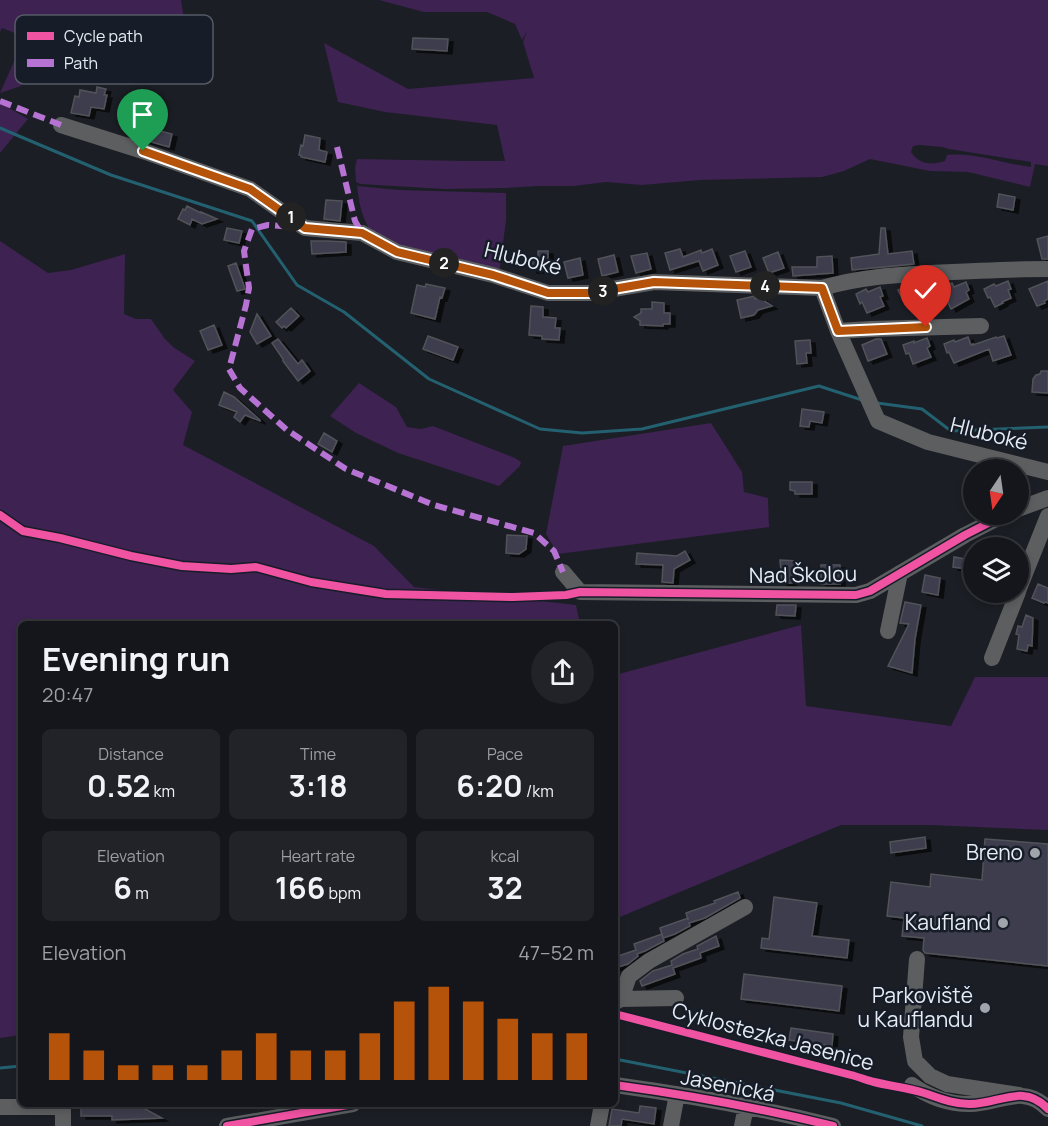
<!DOCTYPE html>
<meta charset="utf-8">
<style>
:root{--surface:#14161b;--page:#212328;--text:#f1f3f6;--muted:#9d9fa3;--line:#33353a;--accent:#b45309}
body{margin:0;font-family:Manrope,sans-serif;background:var(--page);color:var(--text);height:100vh;display:flex;flex-direction:column;font-size:22px;white-space:nowrap}
*{box-sizing:border-box;margin:0}
p{font-size:20px;color:var(--muted)}
.icon{flex:none;width:33px;height:33px;fill:none;stroke:currentColor;stroke-width:2;stroke-linecap:round;stroke-linejoin:round}
.map{position:relative;flex:1;overflow:hidden}
.panel{position:absolute;left:18px;top:621px;width:600px;height:486px;display:flex;flex-direction:column;background:var(--surface);border-radius:9px;box-shadow:0 3px 9px #0003,0 0 0 2px var(--line)}
.panel>*{flex:none}
.needle{width:39px;rotate:193deg}
.buttons{position:absolute;left:963px;top:459px;display:grid;gap:12px}
.buttons a{display:grid;place-items:center;width:66px;height:66px;border-radius:50%;background:var(--surface);box-shadow:0 3px 9px #0003,0 0 0 2px var(--line);font-size:30px}
.pin{position:absolute;display:grid;place-items:center;width:51px;height:51px;color:#fff;margin:-62px -26px;border-radius:50% 50% 50% 0;rotate:-45deg;box-shadow:0 0 6px #0007}
.pin .icon{rotate:45deg}
.km{position:absolute;width:30px;height:30px;margin:-15px;border-radius:50%;background:#222;color:#fff;font-size:16px;line-height:30px;text-align:center}
.round{display:grid;place-items:center;flex:none;width:63px;height:63px;border-radius:32px;background:var(--page)}
.headline{display:flex;align-items:center;justify-content:space-between;height:102px;padding:0 24px}
h1{font-size:33px;font-weight:700;line-height:45px}
.stats{display:grid;grid-template-columns:repeat(3,1fr);gap:9px;height:102px;padding:6px 24px}
.stats div{display:grid;align-content:center;border-radius:9px;background:var(--page);text-align:center}
.stats b{font-size:30px;font-weight:700}
.stats small{font-size:16px;font-weight:400}
.stats p{font-size:16px}
.chart{height:168px;padding:12px 24px}
.chart p{display:flex;justify-content:space-between}
.chart svg{width:100%;height:108px;margin-top:6px;stroke:var(--accent);stroke-width:6}
.map>svg:first-child{display:block}
</style>
<div class="map">
<svg width="1048" height="1126" viewBox="0 0 1048 1126">
<defs>
<filter id="shadow"><feDropShadow dx="5" dy="3" stdDeviation="0" flood-color="#0009"/></filter>
</defs>
<rect width="100%" height="100%" fill="#1b1e24"/>
<path fill="#3e2252" fill-rule="evenodd" d="M0 0H181L186 31 128 32 65 27 61 46 21 86 0 93 25 37 2 28 0 32Z
M379 0H1048V166L1035 164 1030 187 968 172 930 171 870 159 844 171 822 177 700 180 642 185 606 182 574 186H539L505 188 445 189 360 184 356 182 355 167 357 159 466 161H505L497 125 385 112 338 102 324 43 408 89 534 78 523 42 527 31 522 40 515 24 487 12H424ZM920 145 942 147 949 149 1031 162V167C1004 164 975 152 947 155L945 161C931 165 920 165 911 152L913 146Z
M0 103 28 119 0 153Z
M357 186 399 190 506 193V220L499 275 374 237C362 218 360 208 357 186Z
M0 241 48 273 71 270 125 254 124 314 136 319H151L165 339 173 347 195 361 173 390 192 412 183 445 374 546 414 587 576 605 580 624H21V1035L0 1038Z
M359 383 396 407 407 427 421 429 433 426 515 458 521 462 520 466 499 486 398 453 356 433 330 416Z
M711 423 742 472 744 492 768 498 769 527 558 554 546 534 563 446Z
M801 625 806 706 951 726 975 677H1048V830L929 825H841L615 919V675Z"/>
<g fill="none" stroke-linecap="round" stroke-linejoin="round">
<path stroke="#236070" stroke-width="3" d="M0 128 111 175 252 221 297 285 344 312 429 379 540 429 582 433 642 429 819 386 862 400
M877 403 922 409 951 431 1048 427
M615 1059 841 1103 922 1126
M0 1068 21 1066"/>
</g>
<path fill="#3d3d4d" stroke="#515359" stroke-width="1.5" filter="url(#shadow)" d="M413 38 448 39 447 51 412 49Z
M97 87 106 89 104 95H107L104 109 91 107 89 116 71 113 75 96 79 97 80 90 96 93Z
M144 127 172 134 169 147 141 139Z
M305 135 320 138 319 150 327 152 325 162 301 157V155H299L301 145 303 146Z
M999 194 1015 197 1013 210 997 207Z
M326 200 342 201 340 221 324 219Z
M187 206 201 213V212L217 219 202 224 192 219 190 225 178 219 183 209 185 210Z
M227 228 242 231 239 243 224 240Z
M881 228H885L888 254 912 251 914 264 852 270 851 258 879 254Z
M1048 236V259H1042L1037 239Z
M311 241H327L346 242V252L312 254Z
M680 249 683 257 701 250 702 253 712 249 718 265 703 271 699 261 670 270 665 253Z
M538 251H548V270H532V260L538 259Z
M745 251 751 267 736 272 730 256Z
M778 252 784 268 769 273 763 258Z
M647 253 651 269 636 273 631 256Z
M614 255 618 272 602 276 598 259Z
M832 256 833 273 793 276 792 267H817V257Z
M580 258 583 275 568 278 564 262Z
M236 263 245 289 237 291 228 266Z
M1008 281 1011 289 1008 290 1011 298 1002 302 1003 303 995 307 990 297 988 298 984 289 994 284 996 286Z
M1048 281V299L1044 301 1045 303 1037 306 1029 289Z
M966 282 969 290 966 292 969 299 951 309 941 288 952 283 954 287Z
M426 284 445 288 442 298 440 297 435 319 411 313 417 285 425 287Z
M919 284H923L926 291 923 293 926 299 910 309 906 301 904 302 898 290 909 285 911 288Z
M880 287 883 296 880 297 884 306 867 313 862 302 860 304 856 294 866 289 868 292Z
M755 296V299L762 297 763 300 772 306 758 310 754 315 741 318 737 300Z
M652 302 664 303V313H670V324H663V326L640 325V321L634 317 641 313V309H652Z
M531 306 543 307V317L556 318 555 328H560L559 340 542 339V336L529 335Z
M291 308 299 316 286 328 284 326 282 328 276 322Z
M257 314 271 336 257 344 250 332Z
M214 325 222 345 208 350 200 331Z
M428 336 458 347 453 360 423 349Z
M1004 336 1011 355 993 361 989 349 954 363 949 352 947 353 944 344 954 340 955 342 968 337 971 345 973 344V345L996 337 997 338Z
M927 338 930 346 927 348 931 357 913 364 909 353 906 354 903 345 914 341V343Z
M278 339 298 364 302 360 310 371 298 381 283 361V359L272 343Z
M876 339H881L887 354 868 361 862 345Z
M810 340 811 353H806L807 363 797 364 795 341Z
M1041 371H1048V393L1032 392 1033 379 1036 375 1040 374Z
M224 392 234 397 260 420V421L245 415 240 422 234 417 237 412 219 405Z
M802 409 824 412 822 423 810 421 809 427 800 426Z
M324 433 337 441 332 452 318 444Z
M790 482H812V494H795V491L790 490Z
M507 535 527 536 526 549 519 554 506 553Z
M974 549V570L953 567 954 557 965 559Z
M685 551 690 560 674 569 673 583 662 582 663 565 636 564 637 553 677 556Z
M780 560 797 561V576H793L792 583H782Z
M821 565H840V569L845 572 840 575V584H821Z
M925 575 940 578 938 595 922 592Z
M1038 584 1048 588V603L1045 602 1044 603 1032 598Z
M905 602 921 605 915 639 912 673 888 666 909 624 900 623Z
M777 605H796L795 616 776 615Z
M1026 615 1033 618 1032 646 1028 645 1027 651 1017 649 1019 635 1016 634 1018 626 1022 627Z
M925 837 926 848 891 853 890 842Z
M985 839 1048 844V966L925 953 923 950 924 938 902 936 904 918 887 916 891 882 930 887 931 874 982 880Z
M738 892 740 898 705 918 689 923 690 926 675 934 663 938 660 928 688 918V920L686 913 715 903 714 901Z
M774 897 817 903 812 936 849 940 847 958 761 948 762 938 769 939Z
M662 934 664 941 645 951 637 954 638 956 628 964 615 968V957L636 950 634 944Z
M716 936 719 946 700 953 701 958 673 968 675 974 642 986 640 981 653 971 672 965 671 961 683 954 698 949 697 946Z
M744 974 842 986 839 1011 741 999Z
M791 1028 833 1034 832 1046 789 1040Z
M81 1104H136L162 1118 112 1120V1116H81Z
M640 1106 656 1108 654 1124 622 1119 621 1126H609L612 1109 639 1113Z"/>
<g fill="none" stroke-linecap="round" stroke-linejoin="round">
<path stroke="#5c5e60" stroke-width="16" d="M61 125 143 151 250 189 305 228 362 233 397 252 493 275 548 293H590L654 282 822 288C860 277 893 275 932 273 971 271 1009 269 1048 269
M822 288 838 331 878 421 928 442 1048 472
M838 331 871 329 981 326
M1018 509 1048 498
M563 572 580 592 856 595 870 591 965 535 1006 514
M1018 591 1048 516
M888 631 900 573
M992 658 1018 592
M917 959 911 1037 915 1061 930 1076 947 1084 1019 1095
M621 999 629 976 649 961 745 907
M615 1002 621 999 676 998
M615 1085C688 1095 761 1108 833 1126
M912 1085C929 1097 948 1104 969 1104 997 1105 1023 1082 1048 1109
M0 1107H63V1126
M227 1126 353 1104
M598 1126 602 1104
M671 1126 677 1094
M742 1126 746 1107"/>
<path stroke="#b673d3" stroke-width="6" stroke-dasharray="12 6" stroke-linecap="butt" d="M0 101 61 125
M337 147 355 221 362 233
M305 228 268 225 252 229 244 251 249 288 246 305 229 369 240 388 287 430 346 469 434 505 534 533 554 551 563 572"/>
<defs>
<path id="cycleway" d="M0 515 23 531 60 538 131 556 182 566 231 569 256 567 311 582 386 594 513 597 566 595 580 592 856 595 870 591 965 535 1006 514
M615 1014 851 1075C859 1077 866 1080 874 1082 890 1086 908 1088 924 1093 939 1098 953 1104 969 1104 998 1105 1023 1082 1048 1109
M615 1085C688 1095 761 1108 833 1126
M227 1126 353 1104"/>
</defs>
<use href="#cycleway" stroke="#171d28" stroke-width="11"/>
<use href="#cycleway" stroke="#f153a3" stroke-width="8"/>
</g>
<g fill="none" stroke-linecap="round" stroke-linejoin="round">
<defs>
<path id="route" d="M143 151 250 189 305 228 362 233 397 252 493 275 548 293H590L654 282 822 288 838 331 926 327"/>
</defs>
<use href="#route" stroke="#fff" stroke-width="12"/>
<use href="#route" stroke="#b45309" stroke-width="8"/>
</g>
<g fill="#a0a4ab" stroke="#171d28" stroke-width="2">
<circle cx="1035" cy="853" r="6"/>
<circle cx="1003" cy="923" r="6"/>
<circle cx="985" cy="1008" r="6"/>
</g>
<g text-anchor="middle" stroke-width="5" stroke-linejoin="round" paint-order="stroke">
<g font-size="21" fill="#e7ecf4" stroke="#171d28">
<text transform="translate(523 259) rotate(14)" y="7">Hluboké</text>
<text transform="translate(989 434) rotate(14)" y="7">Hluboké</text>
<text transform="translate(803 575) rotate(-1)" y="7">Nad Školou</text>
<text transform="translate(773 1037) rotate(15)" y="7">Cyklostezka Jasenice</text>
<text transform="translate(728 1086) rotate(11)" y="7">Jasenická</text>
</g>
<g font-size="21" fill="#e7ecf4" stroke="#171d28" text-anchor="end">
<text x="1023" y="860">Breno</text>
<text x="991" y="930">Kaufland</text>
<text x="973" y="1003">Parkoviště<tspan x="973" dy="24">u Kauflandu</tspan></text>
</g>
</g>
<rect x="15" y="15" width="198" height="69" rx="9" fill="#171d28" stroke="#555b65" stroke-width="1.5"/>
<rect x="27" y="32" width="27" height="8" fill="#f153a3"/>
<rect x="27" y="59" width="27" height="8" fill="#b673d3"/>
<g font-size="16" fill="#e7ecf4">
<text x="64" y="42">Cycle path</text>
<text x="64" y="69">Path</text>
</g>
</svg>
<div class="buttons">
<a><svg class="needle" viewBox="-14 -14 28 28"><path d="M0-13l5 13h-10z" fill="#e53935"/><path d="M0 13l5-13h-10z" fill="#9d9fa3"/></svg></a>
<a><svg class="icon" aria-label="layers" viewBox="0 0 24 24"><path d="M12 4l9 5-9 5-9-5zM3 14l9 5 9-5"/></svg></a>
</div>
<div class="pin" style="left:143px;top:151px;background:#1e9e55"><svg class="icon" aria-label="arrive" viewBox="0 0 24 24"><path d="M6 21V4h12l-3 4 3 4H6"/></svg></div>
<div class="pin" style="left:926px;top:327px;background:#d93025"><svg class="icon" aria-label="check" viewBox="0 0 24 24"><path d="M5 12l5 5 9-10"/></svg></div>
<b class="km" style="left:291px;top:217px">1</b>
<b class="km" style="left:444px;top:263px">2</b>
<b class="km" style="left:603px;top:291px">3</b>
<b class="km" style="left:765px;top:286px">4</b>
<section class="panel">
<div class="headline"><div><h1>Evening run</h1><p>20:47</p></div><a class="round"><svg class="icon" aria-label="share" viewBox="0 0 24 24"><path d="M12 15V3M7 8l5-5 5 5M5 13v7h14v-7"/></svg></a></div>
<div class="stats">
<div><p>Distance</p><b>0.52<small> km</small></b></div>
<div><p>Time</p><b>3:18</b></div>
<div><p>Pace</p><b>6:20<small> /km</small></b></div>
</div>
<div class="stats">
<div><p>Elevation</p><b>6<small> m</small></b></div>
<div><p>Heart rate</p><b>166<small> bpm</small></b></div>
<div><p>kcal</p><b>32</b></div>
</div>
<div class="chart"><p><span>Elevation</span>47–52 m</p>
<svg viewBox="0 0 160 44" preserveAspectRatio="none"><path d="M5 44V25M15 44V32M25 44V38M35 44V38M45 44V38M55 44V32M65 44V25M75 44V32M85 44V32M95 44V25M105 44V12M115 44V6M125 44V12M135 44V19M145 44V25M155 44V25"/></svg>
</div>
</section>
</div>
